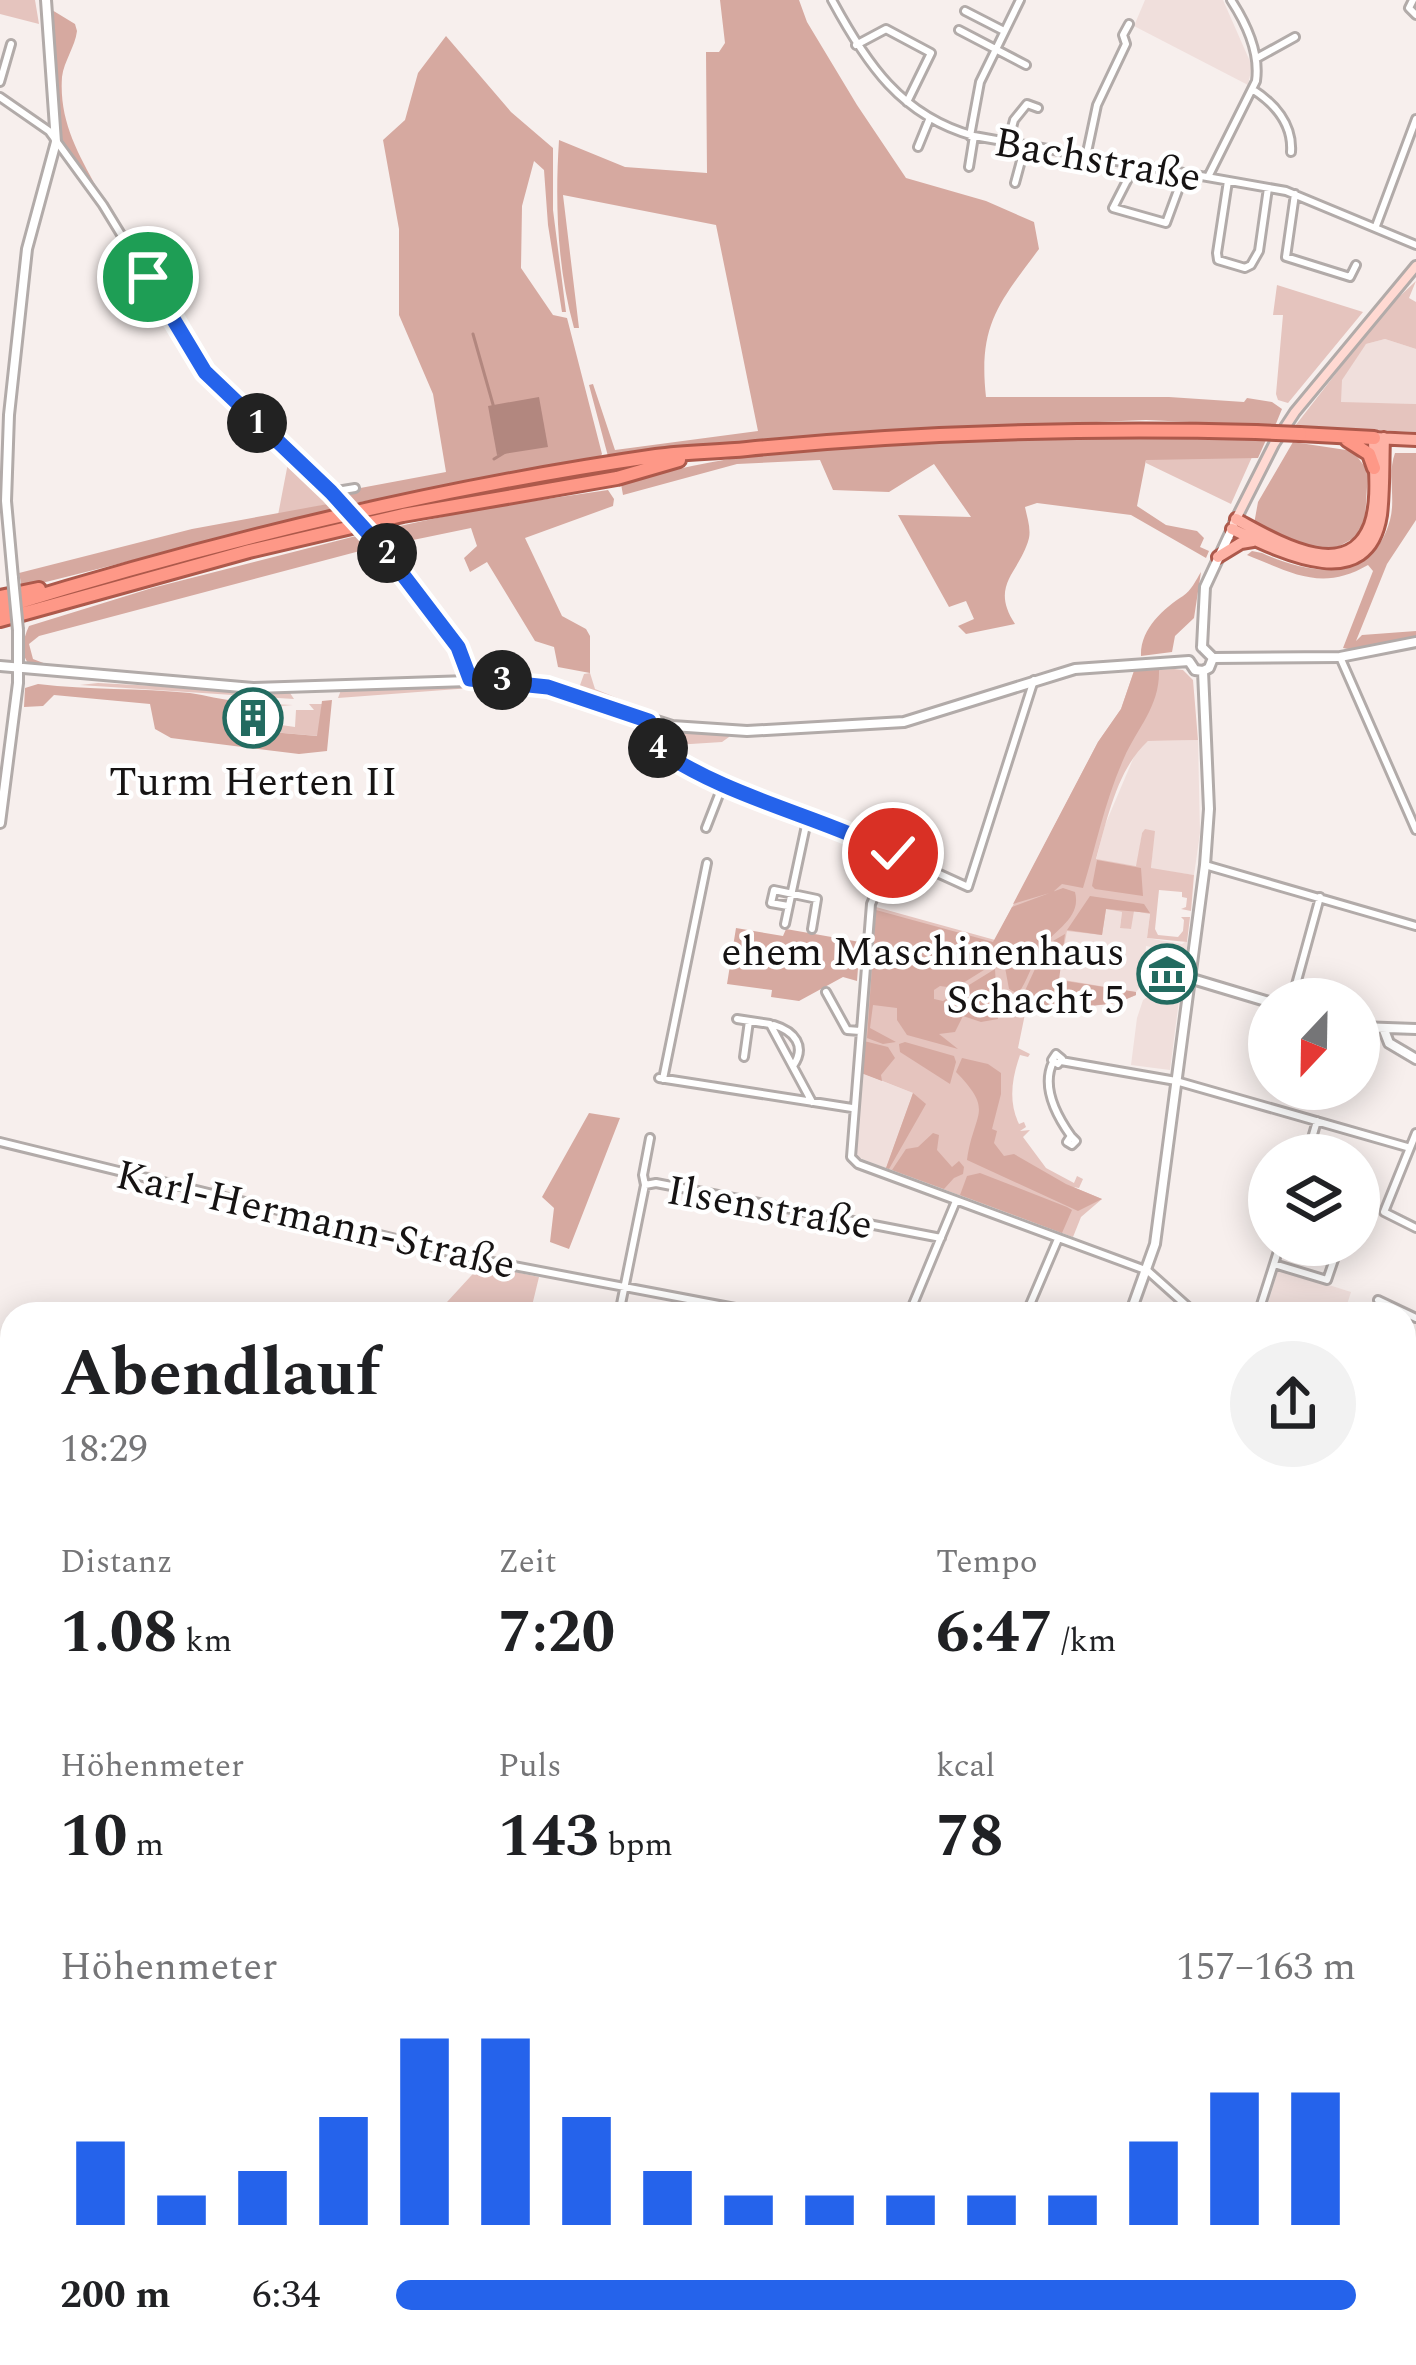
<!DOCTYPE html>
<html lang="de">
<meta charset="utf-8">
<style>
:root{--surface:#fff;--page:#f2f2f2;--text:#202124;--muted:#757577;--accent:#2563eb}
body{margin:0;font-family:Spectral,serif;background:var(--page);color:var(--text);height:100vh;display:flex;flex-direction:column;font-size:45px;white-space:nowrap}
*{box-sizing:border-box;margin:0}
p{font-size:39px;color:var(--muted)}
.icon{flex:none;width:66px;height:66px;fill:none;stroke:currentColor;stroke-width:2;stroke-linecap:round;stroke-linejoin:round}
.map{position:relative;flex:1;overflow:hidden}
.side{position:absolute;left:0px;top:1302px;width:1416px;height:1065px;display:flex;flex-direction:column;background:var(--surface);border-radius:36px 36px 0 0;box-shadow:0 6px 30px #0003}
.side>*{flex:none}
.needle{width:78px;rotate:202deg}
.controls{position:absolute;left:1248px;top:978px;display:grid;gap:24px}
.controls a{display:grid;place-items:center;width:132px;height:132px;border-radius:50%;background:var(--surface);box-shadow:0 6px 30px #0003;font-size:60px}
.pin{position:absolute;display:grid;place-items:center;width:102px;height:102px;color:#fff;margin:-51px;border:6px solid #fff;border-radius:50%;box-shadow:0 3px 12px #0007}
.km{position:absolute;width:60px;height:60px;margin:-30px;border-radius:50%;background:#222;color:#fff;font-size:33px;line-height:60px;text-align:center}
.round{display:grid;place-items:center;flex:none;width:126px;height:126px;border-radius:63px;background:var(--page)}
.overview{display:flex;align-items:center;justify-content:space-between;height:204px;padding:0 60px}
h1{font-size:66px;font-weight:700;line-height:90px}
.metrics{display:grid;grid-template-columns:repeat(3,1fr);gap:18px;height:204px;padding:12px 60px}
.metrics div{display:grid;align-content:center}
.metrics b{font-size:60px;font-weight:700}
.metrics small{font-size:33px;font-weight:400}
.metrics p{font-size:33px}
.chart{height:336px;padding:24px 60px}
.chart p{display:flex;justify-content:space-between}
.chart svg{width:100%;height:216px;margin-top:12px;stroke:var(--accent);stroke-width:6}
ul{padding:0 60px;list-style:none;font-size:39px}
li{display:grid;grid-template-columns:192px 144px 1fr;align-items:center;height:90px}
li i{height:30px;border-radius:15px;background:var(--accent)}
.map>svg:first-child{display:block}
</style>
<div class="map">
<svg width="1416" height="2365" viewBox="0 0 1416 2365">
<rect width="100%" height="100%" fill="#f7efed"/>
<path fill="#f0dfdc" d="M1145 0H1223L1252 66 1248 85 1134 26Z
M1385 339 1416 349V404L1341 403V380L1351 360 1366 344Z
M1198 740 1200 833 1194 875 1151 869 1154 831 1142 833 1137 866 1096 860 1105 825 1136 752 1148 741Z
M1106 909 1122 912 1120 927 1130 929 1133 911 1150 913 1147 938 1182 944 1188 940 1186 954 1146 946 1143 984 1136 992 1058 980 1067 930Z
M1150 995 1179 1000 1170 1070 1131 1065 1137 1018 1143 1000Z
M861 1073 913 1093 886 1168 857 1157 855 1152Z
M1278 1269 1351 1292 1344 1314H1265Z"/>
<path fill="#e5c4be" d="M0 0H35L39 24 0 14Z
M1416 281 1409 298 1416 302V349L1385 339 1366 344 1342 380 1341 402 1416 404V432L1295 426 1386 309Z
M1277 285 1363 312 1288 403 1278 400 1276 394 1283 315H1273Z
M1171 456 1252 457 1231 504 1146 463V459Z
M288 463 333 503 278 515Z
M1174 669 1183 670 1193 680 1198 740 1148 741C1117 769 1107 820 1096 859L1136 866 1142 833 1145 829 1155 831 1151 868 1194 875 1191 911 1181 909 1186 907 1187 898 1182 897V892L1159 890 1155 929 1158 935 1178 937 1183 931 1184 920 1181 917H1190L1187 942 1147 938 1150 914 1134 911 1131 929 1120 928 1122 912 1106 909 1102 935 1067 931 1058 979 1136 992V995L1117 1003 1025 1014 1018 1048 1030 1054 1028 1057 1020 1055C1012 1078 1008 1101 1019 1124L1024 1122 1026 1127 1020 1131 1030 1130 1023 1137 1046 1168 1074 1183 1077 1176 1083 1179 1079 1188 1073 1187 1102 1199 1081 1217 1073 1237 886 1168 913 1093 862 1073 876 907 995 940 1098 742 1121 709 1134 671Z
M590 673 595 689 669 719 550 684 551 680 579 688 584 674Z
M468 682 507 686 506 692 471 688 338 698 341 690Z
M98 683 290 693 294 699 80 685Z
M238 703 293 705 264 707 263 710 280 712 281 725 295 727 296 710H314L309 704H322L318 736 237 729Z
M663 727 729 734V737L722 742 675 745 672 739 665 745 654 736Z
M481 1265 539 1277 530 1314H436Z
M0 1688 12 1689V1742L0 1746Z
M0 1934H12V2355H149V2365H0Z
M1405 1945H1416V2365H1241V2355H1404Z"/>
<path fill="#d6a9a0" d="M720 0H799L807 22 857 105 906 178 986 201 1034 222 1039 249C999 303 978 325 986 397H1169L1244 402 1247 398 1272 402 1282 409 1275 426 1146 420 875 431 667 450 609 460 589 385 593 384 615 450 758 431 716 225 563 195 579 328H574C557 267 555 202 559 140L625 167 707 173 706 52H719L725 43Z
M52 10 75 24 77 31C75 47 64 61 62 77 59 120 77 152 97 188L94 190 59 139Z
M446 36 511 112 553 148V210L566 312H562L548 225 544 170 534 161 522 206 521 268 553 315 567 318 602 454 598 460 349 504 339 498V492L446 472 433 394 399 315V229L383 140 405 120 418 73Z
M1121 437 1266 440 1258 458 1146 460 1137 506 1166 525 1197 531 1204 538 1200 547 1209 551 1206 558 1131 515 1037 503 1025 507C1027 517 1031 528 1029 538 1020 573 989 584 1015 624L966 634 958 626 974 619 966 601 949 607 898 515 971 517 934 464 889 492 833 490 820 460 737 464 623 495 621 484C782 436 954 440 1121 437Z
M1293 442 1353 451 1368 471 1365 519 1356 537 1330 551H1308L1254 524 1258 502Z
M1395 453H1416V520L1387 564 1356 641 1362 635 1416 631V636L1353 650 1343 648 1373 571 1368 565C1322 592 1292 573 1247 555L1252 551 1262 553C1309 574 1372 586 1390 520 1396 498 1387 475 1395 453Z
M608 490 614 499 613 506 525 538 562 616 586 629 590 636V673L558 667 554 647 535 641 487 562 470 572 464 558 477 546 471 528 384 546 381 530 479 509Z
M333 503 337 509 22 588 19 573 192 529Z
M356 536 375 547 39 636 29 644 33 659 46 664 146 676 31 666C19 655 23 639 29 626L152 588Z
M1201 572 1194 618 1175 636 1172 652 1141 656C1140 629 1164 608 1183 596 1191 591 1196 580 1201 572Z
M1159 670C1160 706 1138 727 1124 758 1105 800 1096 846 1083 888L1062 884 1053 892 1013 904 1098 742 1121 709 1134 671Z
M38 684C89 690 139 688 190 693 206 695 221 700 237 701L238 729 317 736 322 701 332 700 327 751 299 754 171 738 155 729 150 704 54 695 43 706 24 707 25 688Z
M1097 860 1141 868 1143 896 1095 889 1092 886Z
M1063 888 1075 892C1082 919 1053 930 1041 949 1032 963 1028 980 1018 994L1009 989 1004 962 1000 960 955 988 940 986 934 990V999L943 1001 995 969 998 1019 981 1022 963 1016 955 1032 939 1034 958 1049 907 1035 897 1020V1008L873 1005 870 1028 896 1042 883 1044 867 1038 876 910 993 942 1012 907Z
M1090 896 1144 904 1150 913 1106 909 1102 935 1067 930Z
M736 928 783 936 786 929 860 942 857 981 843 977 799 1001 771 997 772 990 727 984Z
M1065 934 1059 980 1136 992V995L1117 1003 1041 1011 1029 1007 1023 995 1046 945Z
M864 1041 888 1047 895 1058 881 1075 882 1081 861 1073Z
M905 1042 954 1056 956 1062 950 1084 900 1052 899 1044Z
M962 1058 988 1064 1001 1073V1094L992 1129 997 1131 994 1143 1004 1156 1014 1154 1066 1184 1102 1199 1078 1211 967 1160C974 1111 995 1112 956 1072Z
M913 1093 926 1104 889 1169 886 1168Z
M589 1113 620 1118 569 1249 550 1242 554 1208 542 1197Z
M933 1133 939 1135 937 1150 952 1167 959 1161 964 1167 963 1174 954 1178 944 1189 892 1170 906 1149 918 1147Z
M980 1173 1067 1207 1072 1210 1062 1233 960 1195 967 1176Z
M0 2254 9 2255C16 2292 8 2328 7 2365H0Z
M832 2355H891V2365H831Z"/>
<path fill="#b2877f" d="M539 397 548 447 497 455 488 406Z"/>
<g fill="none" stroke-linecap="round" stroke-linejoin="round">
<path stroke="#b2877f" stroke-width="3" d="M473 334 494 408
M494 459 507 451
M0 1747 12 1743
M888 2355V2365"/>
<defs>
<path id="minor" d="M832 0C866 63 901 116 974 136L1286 191 1416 245
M1413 0 1409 8 1416 15
M965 11 1004 31
M959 30 1026 65
M856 45 886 29 931 53 907 102
M1257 58 1295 37
M0 82 11 44
M1252 89C1274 103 1293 124 1291 152
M0 97 49 131 103 205 205 372 337 499
M970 136 980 82 1020 0
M1008 143 1014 120 1027 104 1038 108
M918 147 929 120
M1086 157 1097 105 1126 44 1123 35 1129 24
M1135 165 1113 208 1166 223 1184 174
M969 167 974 136
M1208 177 1256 81C1260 53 1246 23 1231 0
M1228 181 1217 253 1218 260 1245 268 1251 265 1259 251 1268 188
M1015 183 1025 146
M1295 194 1286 257 1350 277 1356 265
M1376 226 1416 119
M331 492 355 488
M377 542 458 647 470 679
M1340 657 1416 830
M649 721 652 744 699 776 832 825 968 887 1034 680
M706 828 722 787
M893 853 871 904 851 1157 858 1164 1148 1271 1196 1314
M1205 865 1416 926
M788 906 771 903 774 890 817 899 812 929
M785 924 808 816
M826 992 847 1030 860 1031
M1292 999 1320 897
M737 1019 770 1024 812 1102
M774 1025C794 1031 807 1046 793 1066
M1056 1054 1062 1059 1058 1064 1052 1060Z
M744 1057 749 1021
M1061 1061 1176 1081 1407 1147
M1053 1062C1041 1087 1056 1115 1071 1136L1067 1142 1072 1145 1076 1141 1071 1136
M659 1078 852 1108
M663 1079 707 863
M1416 1133 1384 1212 1416 1228
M0 1142 482 1260 767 1314
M1307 1155 1317 1121
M645 1185 656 1183 941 1238
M1274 1264 1327 1280 1339 1245
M1378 1300 1416 1318
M619 1314 645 1185 643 1175 650 1138
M909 1314 956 1201
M1026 1314 1058 1239
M1258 1314 1280 1245
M1404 1388 1416 1365
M1404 1537 1416 1527
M1404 1545 1416 1559
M1404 1627 1416 1616
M1404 1826 1416 1799
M1404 1938H1416
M0 2155 12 2179
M948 2365 949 2355"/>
<path id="tertiary" d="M13 578 6 501 9 415 27 249 56 142 46 0
M1202 647 1205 587 1232 529
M1202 647 1213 658 1209 668 1203 671
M1213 658 1340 657 1416 642
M0 666 253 688 499 680 566 692 672 726 747 731 904 722 1075 669 1189 661 1195 670 1203 671
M0 823 18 683V630
M1189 978 1269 1002
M1359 1027 1416 1029
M1384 1030 1389 1043 1416 1059
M1130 1314 1155 1244 1205 865 1209 809 1203 671"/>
<path id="secondary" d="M1234 523 1274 444 1295 412 1416 266"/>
<path id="primary" d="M1236 519C1272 538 1347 586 1370 525 1379 500 1374 465 1374 438L1416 440
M1232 529C1276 550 1368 599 1381 515 1384 490 1383 463 1384 438
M1218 557 1241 543 1253 541
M0 1657 12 1674
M448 2355 454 2365"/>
<path id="trunk" d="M1300 434 1374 438
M1347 440 1369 454 1374 468
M0 597 39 589
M0 608C213 542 435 488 656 456 686 452 717 452 747 449 917 432 1086 428 1256 432
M0 620 249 551 403 515 617 478 679 460"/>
</defs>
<use href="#minor" stroke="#b2aba9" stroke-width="12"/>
<use href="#tertiary" stroke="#b2aba9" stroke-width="14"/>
<use href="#secondary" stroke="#b2aba9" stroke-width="14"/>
<use href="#primary" stroke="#ad594b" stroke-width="16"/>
<use href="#trunk" stroke="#ad594b" stroke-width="18"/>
<use href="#minor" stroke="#fff" stroke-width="6"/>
<use href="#tertiary" stroke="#fff" stroke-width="8"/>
<use href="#secondary" stroke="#ffd9d2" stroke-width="8"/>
<use href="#primary" stroke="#feb2a5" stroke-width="10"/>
<use href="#trunk" stroke="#fe9887" stroke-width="12"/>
<defs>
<path id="minor-bridge" d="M337 499 377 542"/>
<path id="tertiary-bridge" d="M13 578 18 630"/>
<path id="trunk-bridge" d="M1256 432 1300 434"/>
</defs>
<use href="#minor-bridge" stroke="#b2aba9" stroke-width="12" stroke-linecap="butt"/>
<use href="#tertiary-bridge" stroke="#b2aba9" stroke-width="14" stroke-linecap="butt"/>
<use href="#trunk-bridge" stroke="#ad594b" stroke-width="18" stroke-linecap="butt"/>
<use href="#minor-bridge" stroke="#fff" stroke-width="6"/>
<use href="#tertiary-bridge" stroke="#fff" stroke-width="8"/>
<use href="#trunk-bridge" stroke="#fe9887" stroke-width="12"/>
</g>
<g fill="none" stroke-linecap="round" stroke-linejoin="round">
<defs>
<path id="route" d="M148 277 205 372 331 492 387 554 458 647 470 679 548 687 649 721 652 745C724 797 814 814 893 853"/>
</defs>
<use href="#route" stroke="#fff" stroke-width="24"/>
<use href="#route" stroke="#2563eb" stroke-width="15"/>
</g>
<defs>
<symbol id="building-ring" viewBox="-11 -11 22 22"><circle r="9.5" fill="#fff" stroke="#236b60" stroke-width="1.5"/><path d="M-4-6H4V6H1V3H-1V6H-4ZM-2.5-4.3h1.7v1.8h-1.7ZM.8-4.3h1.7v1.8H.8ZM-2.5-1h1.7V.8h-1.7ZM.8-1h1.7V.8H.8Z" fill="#236b60"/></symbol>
<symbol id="museum-ring" viewBox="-11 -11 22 22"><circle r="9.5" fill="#fff" stroke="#236b60" stroke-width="1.5"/><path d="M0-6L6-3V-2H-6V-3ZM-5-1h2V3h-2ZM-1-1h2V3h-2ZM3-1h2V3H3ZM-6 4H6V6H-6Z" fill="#236b60"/></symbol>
</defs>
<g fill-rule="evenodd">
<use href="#building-ring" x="220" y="685" width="66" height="66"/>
<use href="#museum-ring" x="1134" y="941" width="66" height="66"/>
</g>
<g text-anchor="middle" stroke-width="9" stroke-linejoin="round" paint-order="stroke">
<g font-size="42" fill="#161313" stroke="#fff">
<text transform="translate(1098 158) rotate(10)" y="15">Bachstraße</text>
<text transform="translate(770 1206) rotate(10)" y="15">Ilsenstraße</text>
<text transform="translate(316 1218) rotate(13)" y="15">Karl-Hermann-Straße</text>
</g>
<g font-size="42" fill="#161313" stroke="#fff">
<text x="253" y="795">Turm Herten II</text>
<text x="1125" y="965" text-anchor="end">ehem Maschinenhaus<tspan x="1125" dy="48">Schacht 5</tspan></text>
</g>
</g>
</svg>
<div class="controls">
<a><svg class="needle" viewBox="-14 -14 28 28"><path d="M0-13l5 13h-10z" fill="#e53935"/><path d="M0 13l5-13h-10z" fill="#757577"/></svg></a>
<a><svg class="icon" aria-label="layers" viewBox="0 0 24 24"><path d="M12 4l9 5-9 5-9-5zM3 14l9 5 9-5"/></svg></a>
</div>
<div class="pin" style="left:148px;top:277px;background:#1e9e55"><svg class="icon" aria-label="arrive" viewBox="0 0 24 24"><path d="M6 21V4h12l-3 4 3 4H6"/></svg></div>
<div class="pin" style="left:893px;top:853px;background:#d93025"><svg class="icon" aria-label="check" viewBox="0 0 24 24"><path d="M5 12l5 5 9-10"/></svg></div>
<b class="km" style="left:257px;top:423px">1</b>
<b class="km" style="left:387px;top:553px">2</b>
<b class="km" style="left:502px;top:680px">3</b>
<b class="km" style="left:658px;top:748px">4</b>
<section class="side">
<div class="overview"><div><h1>Abendlauf</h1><p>18:29</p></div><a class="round"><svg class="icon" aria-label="share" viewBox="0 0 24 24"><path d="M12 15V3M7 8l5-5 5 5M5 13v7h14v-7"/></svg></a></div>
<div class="metrics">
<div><p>Distanz</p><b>1.08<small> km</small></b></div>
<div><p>Zeit</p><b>7:20</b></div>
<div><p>Tempo</p><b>6:47<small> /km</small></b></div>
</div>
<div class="metrics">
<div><p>Höhenmeter</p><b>10<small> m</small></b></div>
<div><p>Puls</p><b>143<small> bpm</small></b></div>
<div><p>kcal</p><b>78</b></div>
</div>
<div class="chart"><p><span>Höhenmeter</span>157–163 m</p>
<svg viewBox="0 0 160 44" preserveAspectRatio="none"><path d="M5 44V27M15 44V38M25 44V33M35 44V22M45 44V6M55 44V6M65 44V22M75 44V33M85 44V38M95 44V38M105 44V38M115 44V38M125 44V38M135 44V27M145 44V17M155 44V17"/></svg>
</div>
<ul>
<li><b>200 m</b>6:34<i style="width:100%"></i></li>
</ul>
</section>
</div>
